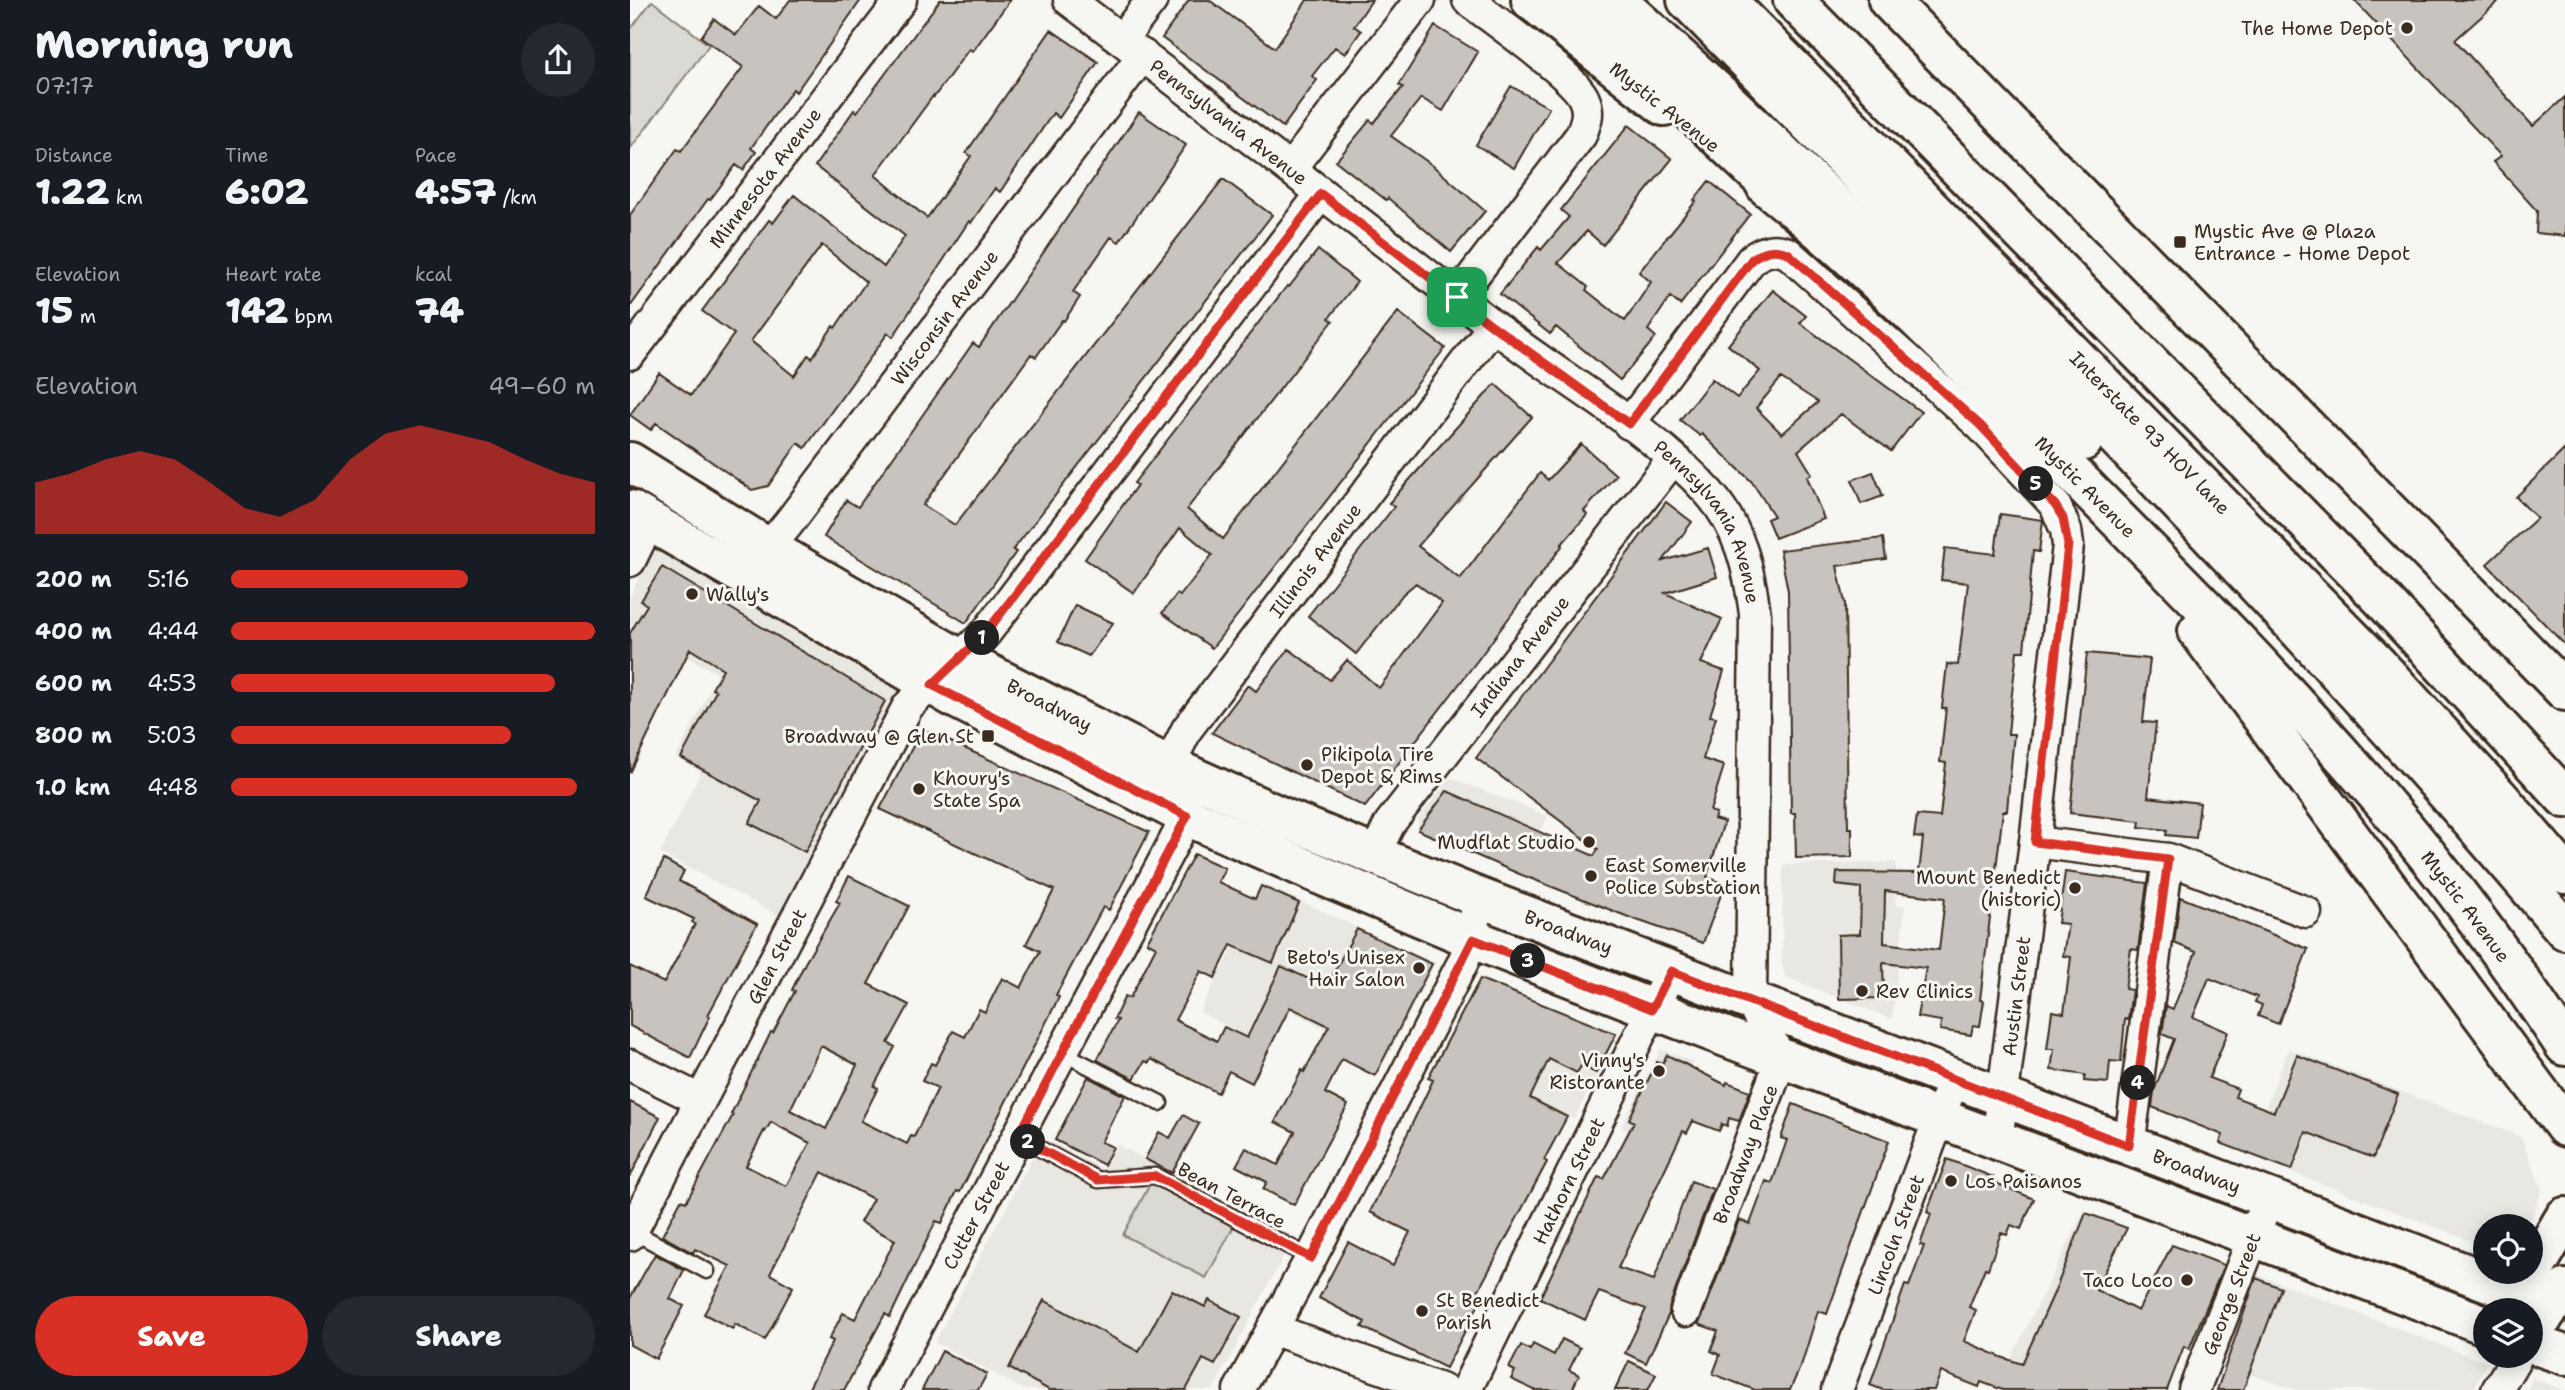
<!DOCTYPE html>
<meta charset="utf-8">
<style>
:root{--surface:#171b24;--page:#242831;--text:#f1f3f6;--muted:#9ea1a6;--accent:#d93025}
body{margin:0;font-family:"Shantell Sans",sans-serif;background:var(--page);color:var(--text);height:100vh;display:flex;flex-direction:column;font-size:26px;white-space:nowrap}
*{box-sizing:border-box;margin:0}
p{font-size:23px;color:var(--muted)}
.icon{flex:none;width:38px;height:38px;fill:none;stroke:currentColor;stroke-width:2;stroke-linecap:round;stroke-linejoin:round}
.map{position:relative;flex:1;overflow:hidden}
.panel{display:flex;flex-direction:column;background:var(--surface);width:630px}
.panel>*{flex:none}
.tools{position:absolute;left:1843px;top:1214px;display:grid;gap:14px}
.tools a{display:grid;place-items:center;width:70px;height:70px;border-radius:50%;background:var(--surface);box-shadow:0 4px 18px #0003;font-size:35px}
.pin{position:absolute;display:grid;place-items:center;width:60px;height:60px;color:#fff;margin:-30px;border-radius:14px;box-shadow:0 4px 10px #0006}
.km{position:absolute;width:35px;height:35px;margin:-18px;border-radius:50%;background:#222;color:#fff;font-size:19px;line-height:35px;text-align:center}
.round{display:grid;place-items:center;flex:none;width:74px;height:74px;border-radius:37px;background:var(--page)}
.summary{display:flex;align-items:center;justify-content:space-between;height:119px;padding:0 35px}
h1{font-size:38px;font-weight:800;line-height:52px}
.figures{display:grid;grid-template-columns:repeat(3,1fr);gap:10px;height:119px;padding:7px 35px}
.figures div{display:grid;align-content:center}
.figures b{font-size:35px;font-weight:800}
.figures small{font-size:19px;font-weight:400}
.figures p{font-size:19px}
.chart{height:196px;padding:14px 35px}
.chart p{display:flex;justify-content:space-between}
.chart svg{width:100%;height:126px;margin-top:7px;fill:var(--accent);opacity:.7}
.primary-button{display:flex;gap:14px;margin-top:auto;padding:14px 35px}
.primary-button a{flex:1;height:80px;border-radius:42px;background:var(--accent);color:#fff;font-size:28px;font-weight:800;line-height:80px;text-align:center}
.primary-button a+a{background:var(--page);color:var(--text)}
ul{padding:0 35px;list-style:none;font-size:23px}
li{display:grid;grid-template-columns:112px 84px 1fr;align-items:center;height:52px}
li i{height:18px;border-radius:9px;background:var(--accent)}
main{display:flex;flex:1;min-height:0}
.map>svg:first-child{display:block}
</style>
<main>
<section class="panel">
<div class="summary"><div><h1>Morning run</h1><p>07:17</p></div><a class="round"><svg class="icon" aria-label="share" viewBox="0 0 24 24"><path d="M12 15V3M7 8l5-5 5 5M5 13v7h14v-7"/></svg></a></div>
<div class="figures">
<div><p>Distance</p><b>1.22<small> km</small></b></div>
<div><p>Time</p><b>6:02</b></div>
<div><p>Pace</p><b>4:57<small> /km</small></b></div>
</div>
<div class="figures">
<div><p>Elevation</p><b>15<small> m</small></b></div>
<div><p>Heart rate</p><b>142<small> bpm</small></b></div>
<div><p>kcal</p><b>74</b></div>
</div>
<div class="chart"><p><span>Elevation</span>49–60 m</p>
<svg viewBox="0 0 160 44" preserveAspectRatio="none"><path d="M0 44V26L10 23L20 18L30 15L40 18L50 26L60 35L70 38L80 32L90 18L100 9L110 6L120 9L130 12L140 18L150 23L160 26V44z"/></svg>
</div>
<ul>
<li><b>200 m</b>5:16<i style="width:65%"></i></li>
<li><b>400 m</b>4:44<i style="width:100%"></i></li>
<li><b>600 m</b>4:53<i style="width:89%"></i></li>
<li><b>800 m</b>5:03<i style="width:77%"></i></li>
<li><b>1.0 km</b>4:48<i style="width:95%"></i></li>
</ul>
<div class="primary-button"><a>Save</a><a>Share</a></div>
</section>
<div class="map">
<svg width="1935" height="1390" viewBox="0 0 1935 1390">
<rect width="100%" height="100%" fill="#f6f6f2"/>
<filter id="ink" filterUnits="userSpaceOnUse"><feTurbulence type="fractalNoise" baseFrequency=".0143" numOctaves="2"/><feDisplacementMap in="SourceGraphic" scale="14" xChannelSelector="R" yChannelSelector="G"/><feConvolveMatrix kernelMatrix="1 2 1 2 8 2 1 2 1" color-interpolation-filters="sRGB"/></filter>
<g filter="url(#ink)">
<path fill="#e8e7e2" d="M25 552H32L264 683 269 690 268 698 150 916 30 853 71 772 46 758 88 674 0 625V597L19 556Z
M820 778 918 816 887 873 788 829V819Z
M1266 862 1265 905 1275 906 1262 1019 1156 977 1152 966 1153 865Z
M631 883 805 963 756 1059 636 998 616 1036 569 1012 598 958Z
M850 979 988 1032 944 1119 860 1077 846 1104 798 1078Z
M1031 1049 1063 1062 1022 1143 991 1127Z
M1659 1049 1891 1137 1912 1190 1898 1227H1855V1246L1616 1155Z
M413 1138 473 1169 487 1145 664 1236 583 1390H395L305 1342Z
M1454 1211 1498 1228 1423 1375 1381 1359Z
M1625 1274 1676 1293 1857 1363 1843 1390H1667L1591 1365Z
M1903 1378 1934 1390H1897Z"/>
<path fill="#dad9d3" stroke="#8a8278" stroke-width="2" d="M22 1 79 45 0 149V30Z
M885 931 1015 978 1014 983 1011 987 883 936Z
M1062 999H1074L1106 1013 1108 1021 1058 1006V1002Z
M1175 1039 1288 1079V1087L1285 1089 1171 1045V1042Z
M1393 1122 1619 1204V1217L1397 1132 1392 1126Z
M521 1182 604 1226 576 1278 493 1235Z"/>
<path fill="#c8c3be" stroke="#3b2a1e" stroke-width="2" fill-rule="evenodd" d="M160 0H231L166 92 163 89 121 148 126 152 113 170 106 165 80 200 78 199 0 307V215L47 149 51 151 113 67 71 37 84 19 106 35 129 6 146 19Z
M310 0H380L343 51 339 49 304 97 303 96 245 175 297 218 341 156 336 153 421 30 468 62 429 118 423 113 370 192 365 188 341 223 339 221 263 337 258 333 175 448 168 443 138 486 122 490 26 423 21 430 0 415 29 373 61 395 104 334 72 311 139 220 143 223 164 195 254 267 275 236 185 166 224 110 227 112ZM192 245 236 282 205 328 203 326 182 358 178 355 164 376 121 341Z
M559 0H579L645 48 677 0H742L724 26 731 31 715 54 705 47 682 76 687 80 653 127 532 38Z
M1724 0H1870L1825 40 1903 126 1935 97V236L1906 233 1907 211 1863 162 1871 156Z
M805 26 848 52 813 111 791 98 761 136 802 165 855 211 821 252 758 198 756 200 706 161 740 120 744 123 773 87 769 85Z
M881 86 919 108 884 168 846 145Z
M509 112 556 145 489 242 481 237 443 292 450 297 434 321 432 320 406 357 401 354 293 505 325 525 593 179 642 215 383 550 386 552 336 623 194 537 216 500 228 507 343 343 349 347Z
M999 125 1042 159 973 245 957 231 928 263 958 287 956 290 995 321 1021 282 1009 272 1066 201 1064 200 1079 181 1120 214 1050 305 1040 297 1018 330 1026 337 990 380 926 327 920 334 870 294 908 247 911 250 939 217 931 210Z
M688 250 727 282 699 318 703 321 557 509 593 539 768 312 815 348 582 648 532 613 547 594 550 596 582 555 550 528 504 593 455 559 507 485 504 483 657 286 659 287Z
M1143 290 1176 316 1170 323 1291 412 1261 451 1211 414 1168 451 1182 474 1177 477 1194 519 1145 538 1137 519 1144 516 1122 482 1072 434 1070 436 1050 420 1082 379 1107 398 1130 371 1098 345ZM1151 378 1188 402 1152 434 1126 408Z
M865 384 902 417 788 546 830 579 910 473 918 480 951 444 986 475 954 511 957 515 931 545 932 546 850 657 735 807 582 733 618 685 626 691 659 649 700 680 717 660 749 688 812 603 786 583 773 594 726 654 678 616 764 507 759 503Z
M1935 449V645L1857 564 1907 518 1886 497Z
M1243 472 1253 496 1231 504 1222 480Z
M1036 502 1062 522 1033 561 1078 548 1087 577 1035 593 1092 619 1071 663 1094 671 1080 716 1086 717 1073 759 1094 766 1080 811 1086 813 1084 819 1094 822 1077 877 1095 884 1073 943 1001 918 887 873 788 830 817 791 964 856 968 849 846 758Z
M1370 514 1413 520 1409 552 1403 551 1394 651H1387L1382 693 1378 734H1384L1379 787 1377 811H1373L1350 1000 1354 1001 1350 1026 1343 1025 1341 1035 1310 1030 1311 1021 1287 1017 1296 968 1253 963 1254 998 1209 999 1208 935 1230 934 1231 888 1206 885 1207 872 1289 873 1293 838 1284 837 1287 815 1310 817 1316 763 1310 762 1316 708H1312L1317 664 1328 665 1338 583 1311 580 1315 548 1365 554ZM1255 891 1315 898 1309 950 1254 943Z
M1253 538 1256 559 1207 566 1215 603 1218 828H1222V857L1166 858 1165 813H1161L1158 591 1150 550Z
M32 567 255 701 175 852 119 823 131 801 51 758 86 691 82 689 93 669 60 649 0 773V633L17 605 11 601Z
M445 605 483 623 459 656 428 642Z
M1457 653 1520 659 1513 722 1526 723 1518 797 1570 803 1566 838 1536 835 1537 830 1509 827 1510 821 1440 813Z
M292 729 519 832 479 910 473 907 426 995 429 997 330 1192 327 1191 312 1223 306 1221 260 1317 255 1314 214 1390H178L203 1341 199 1339 213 1313 225 1319 265 1240 230 1222 243 1199 192 1172 140 1274 163 1287 135 1340 105 1324 103 1329 74 1314 100 1266 65 1249 63 1253 32 1236 51 1200 56 1202 103 1115 101 1114 141 1032 143 1033 165 991 162 990 175 963 210 903 206 901 219 876 279 906 238 984 279 1005 258 1043 265 1047 244 1086 248 1088 231 1121 277 1144 281 1136 284 1137 308 1088 292 1081 301 1063 305 1065 323 1031 335 1037 349 1009 355 1012 372 978 391 988 410 951 396 944 424 890 250 809ZM191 1046 227 1065 196 1129 160 1110ZM141 1122 180 1143 156 1186 116 1166 134 1131 135 1132Z
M564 854 595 868 588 882 625 899 631 886 669 903 643 963 601 945 585 978 571 971 545 1020 587 1041 594 1027 617 1038 651 966 696 987 727 929 802 964 745 1076 712 1059 695 1093 718 1105 664 1205 633 1189 637 1182 606 1166 616 1148 648 1165 665 1132 645 1122 672 1070 674 1072 699 1026 660 1007 622 1083 599 1071 588 1093 521 1059 519 1063 515 1061 504 1079 467 1060 488 1020 484 1019 495 996 500 998 526 947 517 942Z
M34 860 54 871 49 881 127 924 78 1015 80 1016 60 1058 0 1026V966L34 983 65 924 62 922 64 919 16 896Z
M1435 872 1517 883 1508 950 1501 949 1495 989 1502 990 1498 1020 1495 1019 1491 1062 1480 1061 1478 1083 1454 1081 1455 1075 1421 1070 1424 1049H1417L1422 1011 1434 1013 1441 957 1433 956 1438 924 1428 923Z
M1550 897 1678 949 1648 1024 1628 1016 1632 1005 1625 1002 1627 997 1579 978 1563 1017 1598 1032 1579 1078 1608 1089 1605 1097 1644 1112 1667 1055 1768 1094 1743 1158 1676 1132 1662 1170 1590 1143 1593 1135 1522 1107 1524 1091 1544 1039 1532 1034 1536 1006 1543 1009 1566 952 1544 943Z
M850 979 986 1034 966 1073 951 1066 947 1073 919 1059 900 1098 937 1117 914 1160 917 1162 847 1293 853 1296 816 1368 732 1327 735 1322 689 1298 718 1242 763 1266 780 1232 740 1212 803 1080 798 1078Z
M1037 1055 1096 1085 1097 1082 1120 1091 1109 1121 1099 1118 1097 1126 1092 1124 1089 1131 1063 1121 1057 1133 1053 1131 988 1268 1024 1280 1061 1181 1083 1189 1040 1305 1039 1314 1016 1363 995 1353 1016 1309 969 1292 955 1320 910 1298 968 1177 974 1179 1004 1122 999 1119 1027 1062 1032 1064Z
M458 1077 495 1096 471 1142 483 1147 474 1165 425 1140Z
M0 1102 30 1117 0 1177Z
M1163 1104 1259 1141 1197 1314 1188 1311 1172 1363 1160 1390H1125L1083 1374 1090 1355 1081 1351 1088 1331 1068 1324 1072 1317 1109 1220 1120 1224 1136 1181 1142 1183 1157 1140 1151 1138Z
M553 1115 569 1124 542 1173 515 1159 529 1132 540 1138Z
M1317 1159 1363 1177 1361 1181 1404 1199 1391 1229 1381 1225 1377 1235 1371 1233 1358 1269 1355 1268 1339 1307 1346 1310 1334 1341 1371 1357 1392 1364 1424 1293 1456 1213 1497 1228 1466 1290 1508 1311 1542 1245 1594 1265 1559 1349 1554 1346 1537 1390H1373L1351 1382 1349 1387 1311 1372 1304 1390H1253L1240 1385 1275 1285 1279 1286 1294 1246 1290 1245 1301 1214 1297 1212Z
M25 1254 54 1270 40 1299 54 1306 26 1359 0 1345V1298Z
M1626 1278 1651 1288 1613 1390H1587Z
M542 1290 575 1307 579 1300 611 1317 585 1365 573 1359 556 1390H419L379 1368 414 1300 509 1352Z
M932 1339 950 1348 939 1370 949 1375 942 1390H904L881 1379 885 1371 879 1368 891 1345 900 1350 903 1344 924 1355Z
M312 1351 357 1374 348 1390H292Z
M999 1361 1026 1374 1018 1390H985Z"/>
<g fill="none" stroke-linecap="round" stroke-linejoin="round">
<defs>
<path id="service" d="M433 1053 530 1103
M388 1137 468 1180 525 1176 681 1258
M2 1231 77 1271"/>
<g id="minor">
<path id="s1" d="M439 0C581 107 721 216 862 325 932 380 1019 426 1079 493 1110 528 1119 569 1125 614L1121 1002 1151 1059 1056 1311"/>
<path d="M492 39 522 0"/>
<path d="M660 169 790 0"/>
<path d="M827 297 951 135C956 122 960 112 954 99 945 76 862 19 838 0"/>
<path id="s2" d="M0 354 271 0"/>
<path d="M999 424 1122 259C1135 250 1143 248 1158 253L1350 425 1425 505 1436 530 1438 545 1405 842 1367 1141"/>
<path d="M0 561 19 522"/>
<path id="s3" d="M125 563 158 524 513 55"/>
<path id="s4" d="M539 786V766L557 729 863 326"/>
<path d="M1405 842 1538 859 1676 912"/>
<path id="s5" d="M744 856 760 823 1043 459"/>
<path d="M0 1065 70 1100"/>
<path d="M1499 1146 1538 859"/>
<path id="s6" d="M0 1235 278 706 355 634 691 194"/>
<path d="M642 1329 813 1390"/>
<path id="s7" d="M253 1390 547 836 557 816 558 794"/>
<path d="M609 1390 681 1258 832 964 843 939 844 919"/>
<path id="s8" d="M836 1390 1041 971"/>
<path id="s9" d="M1207 1390 1324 1079"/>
<path id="s10" d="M1564 1390 1638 1199"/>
<path d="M1867 1390 1887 1356"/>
</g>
<g id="secondary">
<path d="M901 0 1034 106"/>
<path d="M1258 0 1935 691"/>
<path id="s11" d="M1136 186C1250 276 1352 383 1455 486 1548 580 1641 673 1728 773 1803 857 1873 952 1935 1046"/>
<path d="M1568 631 1935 1127"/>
</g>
<g id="primary">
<path id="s12" d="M0 462 138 548 330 659 539 766 654 818 845 896 1890 1294 1913 1318"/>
<path d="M0 510 325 698 557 816 698 878 843 939 1022 1009 1855 1325"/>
<path d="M1889 1311 1890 1294 1935 1217"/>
<path d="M1900 1333 1935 1289"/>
<path d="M1900 1343 1935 1355"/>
</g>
<g id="motorway">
<path d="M943 0 1162 207"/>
<path d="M986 0 1091 95 1453 441"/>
<path d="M1057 0C1356 304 1660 604 1935 930"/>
<path id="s13" d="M1096 0 1749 666 1868 796 1935 874"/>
<path d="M1163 0 1751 598 1935 798"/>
</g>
</defs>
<use href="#service" stroke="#3b2a1e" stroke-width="19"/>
<use href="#minor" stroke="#3b2a1e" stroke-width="35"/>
<use href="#secondary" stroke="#3b2a1e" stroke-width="44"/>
<use href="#primary" stroke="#3b2a1e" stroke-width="44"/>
<use href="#motorway" stroke="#3b2a1e" stroke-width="44"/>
<use href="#service" stroke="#f6f6f2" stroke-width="14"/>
<use href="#minor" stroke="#f6f6f2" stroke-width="30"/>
<use href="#secondary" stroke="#f6f6f2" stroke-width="38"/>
<use href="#primary" stroke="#f6f6f2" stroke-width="38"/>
<use href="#motorway" stroke="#f6f6f2" stroke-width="38"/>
</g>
</g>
<g fill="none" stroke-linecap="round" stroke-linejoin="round" filter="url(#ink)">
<defs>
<path id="route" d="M691 194 863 326 999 424 1122 259C1135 250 1143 248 1158 253L1350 425 1425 505 1433 518 1438 545 1405 842 1538 859 1499 1146 1041 971 1022 1009 843 939 681 1258 525 1176 468 1180 388 1137 557 816 302 685 355 634Z"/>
</defs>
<use href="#route" stroke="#fff" stroke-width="14"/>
<use href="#route" stroke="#d93025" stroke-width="9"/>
</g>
<g fill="#3b2a1e" stroke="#f6f6f2" stroke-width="2.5">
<circle cx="1777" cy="28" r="7"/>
<rect x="1543" y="235" width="14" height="14" rx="3.5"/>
<circle cx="62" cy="594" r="7"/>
<rect x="351" y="729" width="14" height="14" rx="3.5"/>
<circle cx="677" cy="765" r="7"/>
<circle cx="289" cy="789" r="7"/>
<circle cx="959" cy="842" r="7"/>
<circle cx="961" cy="876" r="7"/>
<circle cx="1445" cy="888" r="7"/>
<circle cx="789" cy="968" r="7"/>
<circle cx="1232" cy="991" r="7"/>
<circle cx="1029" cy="1071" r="7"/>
<circle cx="1321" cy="1181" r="7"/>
<circle cx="1557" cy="1280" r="7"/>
<circle cx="792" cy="1311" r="7"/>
</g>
<g text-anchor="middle" stroke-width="6" stroke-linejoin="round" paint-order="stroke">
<g font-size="19" fill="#3b2a1e" stroke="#f6f6f2" text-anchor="start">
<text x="1763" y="35" text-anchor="end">The Home Depot</text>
<text x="1564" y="238">Mystic Ave @ Plaza<tspan x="1564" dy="22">Entrance - Home Depot</tspan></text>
<text x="76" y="601">Wally's</text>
<text x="344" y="743" text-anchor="end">Broadway @ Glen St</text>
<text x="691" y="761">Pikipola Tire<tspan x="691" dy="22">Depot &amp; Rims</tspan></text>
<text x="303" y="785">Khoury's<tspan x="303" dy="22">State Spa</tspan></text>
<text x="945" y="849" text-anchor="end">Mudflat Studio</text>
<text x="975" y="872">East Somerville<tspan x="975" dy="22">Police Substation</tspan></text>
<text x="1431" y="884" text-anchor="end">Mount Benedict<tspan x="1431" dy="22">(historic)</tspan></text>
<text x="775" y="964" text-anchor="end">Beto's Unisex<tspan x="775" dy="22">Hair Salon</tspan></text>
<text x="1246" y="998">Rev Clinics</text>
<text x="1015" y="1067" text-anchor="end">Vinny's<tspan x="1015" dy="22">Ristorante</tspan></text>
<text x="1335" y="1188">Los Paisanos</text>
<text x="1543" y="1287" text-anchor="end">Taco Loco</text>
<text x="806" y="1307">St Benedict<tspan x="806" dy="22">Parish</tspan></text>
</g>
<g font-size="19" fill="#3b2a1e" stroke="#f6f6f2">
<text transform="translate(1035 107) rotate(38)" y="7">Mystic Avenue</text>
<text dy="7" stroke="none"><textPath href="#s1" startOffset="201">Pennsylvania Avenue</textPath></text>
<text dy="7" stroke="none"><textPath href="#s2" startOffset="222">Minnesota Avenue</textPath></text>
<text dy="7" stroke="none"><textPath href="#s3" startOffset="310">Wisconsin Avenue</textPath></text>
<text dy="7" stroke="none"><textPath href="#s13" startOffset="606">Interstate 93 HOV lane</textPath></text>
<text dy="7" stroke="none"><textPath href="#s11" startOffset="439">Mystic Avenue</textPath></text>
<text dy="7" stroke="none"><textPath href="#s1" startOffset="833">Pennsylvania Avenue</textPath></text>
<text dy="7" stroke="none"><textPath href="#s4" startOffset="273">Illinois Avenue</textPath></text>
<text dy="7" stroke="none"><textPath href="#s5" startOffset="248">Indiana Avenue</textPath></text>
<text dy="7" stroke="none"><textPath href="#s12" startOffset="485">Broadway</textPath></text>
<text dy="7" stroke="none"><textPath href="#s11" startOffset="1006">Mystic Avenue</textPath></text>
<text dy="7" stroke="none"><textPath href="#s12" startOffset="1052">Broadway</textPath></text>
<text dy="7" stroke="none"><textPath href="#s6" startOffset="315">Glen Street</textPath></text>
<text transform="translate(1386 996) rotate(-83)" y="7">Austin Street</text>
<text transform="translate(1115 1154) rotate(-69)" y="7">Broadway Place</text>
<text dy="7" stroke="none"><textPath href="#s12" startOffset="1724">Broadway</textPath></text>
<text dy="7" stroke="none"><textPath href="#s8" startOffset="233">Hathorn Street</textPath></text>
<text transform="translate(602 1195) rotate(28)" y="7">Bean Terrace</text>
<text dy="7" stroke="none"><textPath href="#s7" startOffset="198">Cutter Street</textPath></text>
<text dy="7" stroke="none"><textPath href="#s9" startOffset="166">Lincoln Street</textPath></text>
<text dy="7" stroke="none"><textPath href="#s10" startOffset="103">George Street</textPath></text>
</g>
</g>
</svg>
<div class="tools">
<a><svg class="icon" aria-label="locate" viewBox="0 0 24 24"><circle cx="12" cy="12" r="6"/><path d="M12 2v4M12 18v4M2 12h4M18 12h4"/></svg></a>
<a><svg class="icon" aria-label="layers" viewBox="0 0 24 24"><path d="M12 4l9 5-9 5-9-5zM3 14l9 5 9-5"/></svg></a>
</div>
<div class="pin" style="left:827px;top:297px;background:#1e9e55"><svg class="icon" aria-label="arrive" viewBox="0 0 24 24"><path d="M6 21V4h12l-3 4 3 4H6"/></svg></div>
<b class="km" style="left:352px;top:638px">1</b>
<b class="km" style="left:398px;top:1142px">2</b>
<b class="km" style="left:898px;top:961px">3</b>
<b class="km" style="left:1508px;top:1083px">4</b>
<b class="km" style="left:1406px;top:484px">5</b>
</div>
</main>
